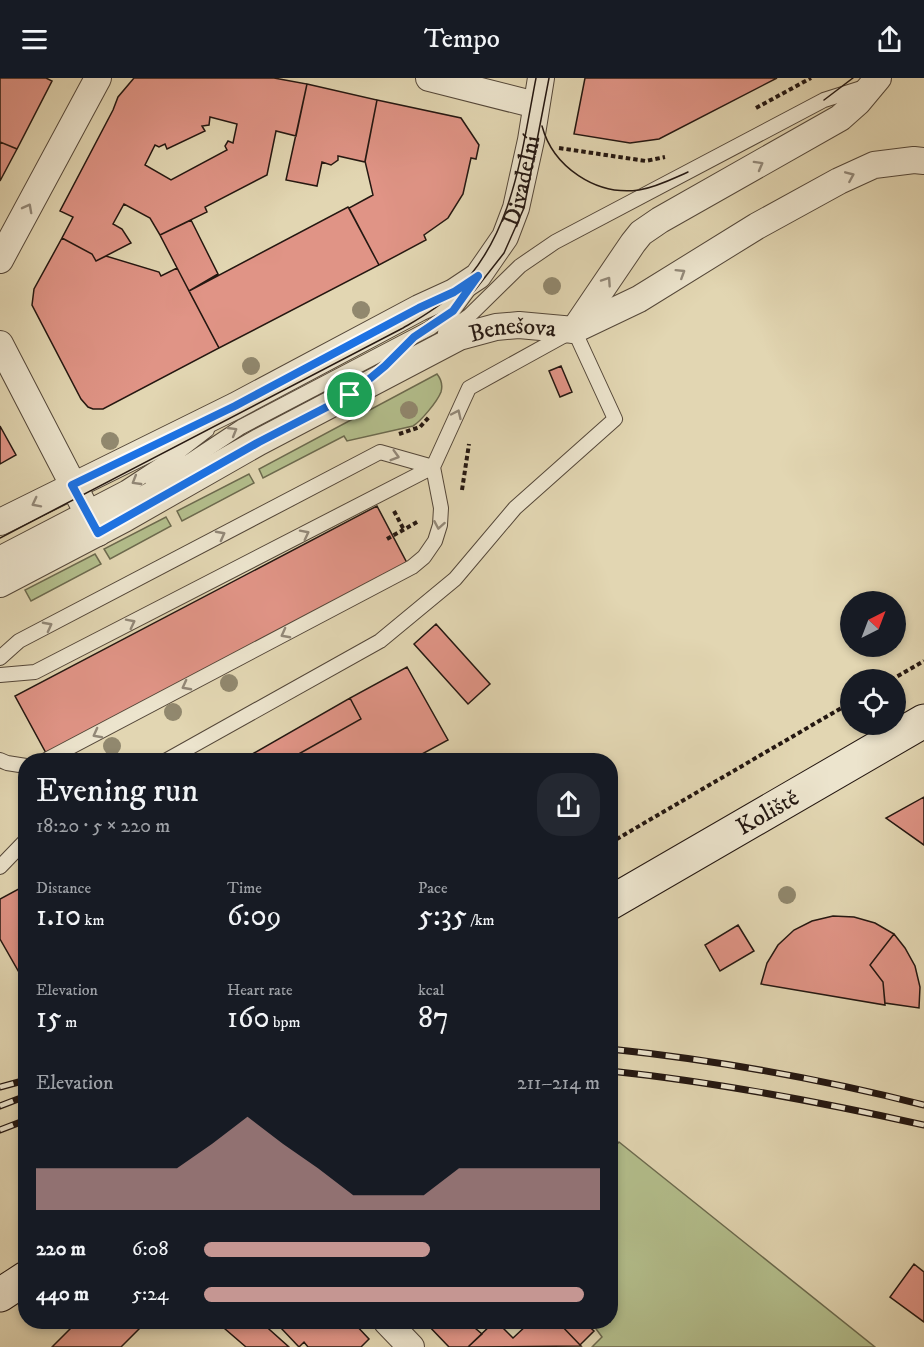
<!DOCTYPE html>
<meta charset="utf-8">
<style>
:root{--surface:#171b24;--page:#242831;--text:#f1f3f6;--muted:#9ea1a6;--accent:#c59692}
body{margin:0;font-family:"IM FELL DW Pica",serif;background:var(--page);color:var(--text);height:100vh;display:flex;flex-direction:column;font-size:22px;white-space:nowrap}
*{box-sizing:border-box;margin:0}
p{font-size:20px;color:var(--muted)}
.icon{flex:none;width:33px;height:33px;fill:none;stroke:currentColor;stroke-width:2;stroke-linecap:round;stroke-linejoin:round}
.map{position:relative;flex:1;overflow:hidden}
.drawer{position:absolute;left:18px;top:675px;width:600px;height:576px;display:flex;flex-direction:column;background:var(--surface);border-radius:24px;box-shadow:0 3px 9px #0003}
.drawer>*{flex:none}
.needle{width:39px;rotate:42deg}
.controls{position:absolute;left:840px;top:513px;display:grid;gap:12px}
.controls a{display:grid;place-items:center;width:66px;height:66px;border-radius:50%;background:var(--surface);box-shadow:0 3px 9px #0003;font-size:30px}
.pin{position:absolute;display:grid;place-items:center;width:51px;height:51px;color:#fff;margin:-26px;border:3px solid #fff;border-radius:50%;box-shadow:0 2px 6px #0007}
.round{display:grid;place-items:center;flex:none;width:63px;height:63px;border-radius:24px;background:var(--page)}
.head{display:flex;align-items:center;justify-content:space-between;height:102px;padding:0 18px}
h1{font-size:33px;font-weight:600;line-height:45px}
.stats{display:grid;grid-template-columns:repeat(3,1fr);gap:9px;height:102px;padding:6px 18px}
.stats div{display:grid;align-content:center}
.stats b{font-size:30px;font-weight:600}
.stats small{font-size:16px;font-weight:400}
.stats p{font-size:16px}
.chart{height:168px;padding:12px 18px}
.chart p{display:flex;justify-content:space-between}
.chart svg{width:100%;height:108px;margin-top:6px;fill:var(--accent);opacity:.7}
ul{padding:0 18px;list-style:none;font-size:20px}
li{display:grid;grid-template-columns:96px 72px 1fr;align-items:center;height:45px}
li i{height:15px;border-radius:8px;background:var(--accent)}
header{display:flex;justify-content:space-between;align-items:center;height:78px;padding:0 18px;background:var(--surface);font-size:27px;font-weight:600}
.map>svg:first-child{display:block}
</style>
<header><svg class="icon" aria-label="menu" viewBox="0 0 24 24"><path d="M4 6h16M4 12h16M4 18h16"/></svg>Tempo<svg class="icon" aria-label="share" viewBox="0 0 24 24"><path d="M12 15V3M7 8l5-5 5 5M5 13v7h14v-7"/></svg></header>
<div class="map">
<svg width="924" height="1269" viewBox="0 0 924 1269">
<rect width="100%" height="100%" fill="#e2d6b2"/>
<filter id="stains"><feTurbulence type="fractalNoise" baseFrequency=".00333" numOctaves="4"/><feColorMatrix values="0 0 0 0 .2 0 0 0 0 .09 0 0 0 0 .02 0 0 0 .5 -.17"/></filter>
<radialGradient id="worn" r=".72"><stop offset=".6" stop-color="#630" stop-opacity="0"/><stop offset="1" stop-color="#630" stop-opacity=".3"/></radialGradient>
<path fill="#b3be8c" stroke="#6c6a4e" stroke-width="1.5" d="M437 296C441 301 443 307 441 314 437 324 421 343 413 348L347 363 344 358 263 400 259 391Z
M249 396 254 405 182 443 177 433Z
M166 439 171 448 110 481 104 471Z
M95 476 101 486 31 523 25 512Z
M619 1064 875 1269H592L602 1259 591 1244H610L611 1073Z"/>
<path fill="#e09486" stroke="#241711" stroke-width="1.5" fill-rule="evenodd" d="M0 0H46L52 3 17 71 0 64Z
M134 0H274L307 6 296 58 276 53 267 97 205 129 207 134 160 157 150 140 124 126 113 146 122 151 131 165 96 183 92 176 62 160 73 139 60 133 113 32 118 19ZM210 39 237 46 233 65 228 63 225 68 227 72 171 102 145 87 155 67 159 69 165 66 167 71 205 53 202 48 209 47Z
M585 0H777L659 61 630 65 574 56Z
M307 6 377 22 365 84 338 78V82L331 87 322 84 317 108 286 102Z
M377 22 461 40 479 67 476 81 471 80 463 116 448 140 424 157 426 162 379 187 349 130 373 117 365 83Z
M0 64 17 71 0 103Z
M348 129 379 187 219 270 189 213Z
M191 142 218 196 189 213 160 157Z
M62 160 92 176 96 183 106 178 159 194 161 198 177 190 219 270 103 331H93L88 329 81 321 32 227 34 211Z
M561 288 572 314 560 319 549 293Z
M0 348 16 377 0 386Z
M377 428 407 485 46 675 15 618Z
M436 546 490 606 468 626 414 566Z
M407 589 448 662 411 682H288L361 641 350 620Z
M350 620 361 641 288 682H242Z
M924 719V767L886 740Z
M26 807V902L24 903 0 861V821Z
M833 838 854 839 875 845 894 856 870 887 883 904 885 927 761 906 767 885 778 867 794 852 812 843Z
M738 847 754 873 720 893 705 867Z
M894 856 905 870 915 888 920 909 919 930 885 925 883 904 870 887Z
M914 1186 924 1194V1244L890 1219Z
M77 1244H146L121 1269H52Z
M217 1244H261L289 1269H246Z
M283 1244H353L369 1261 361 1269H308L304 1264 299 1269 280 1249Z
M425 1244H482L475 1250 482 1256 468 1269H449Z
M494 1244H497L513 1260 528 1246 526 1244H558L581 1268 468 1269Z
M558 1244H584L594 1253 580 1267Z"/>
<g fill="none" stroke-linecap="round" stroke-linejoin="round">
<defs>
<path id="service" d="M445 255 469 238 520 188 555 164 824 22 865 9
M152 408 241 349 430 250 453 233 469 211
M0 475 125 410 168 382 207 352
M0 490 160 406
M0 580 19 563 380 374 433 389
M0 597 35 594 433 389
M0 682 7 685 26 688
M46 682 412 489 424 479 435 463 440 447 441 430 433 389 469 310 574 252 615 341 515 430 455 501 380 563 167 682
M0 789 26 762"/>
<g id="minor">
<path d="M429 0 536 27"/>
<path d="M0 182 98 0"/>
<path d="M574 252 633 165 641 155 660 142 840 40 858 24 878 0"/>
<path d="M0 266 98 455"/>
<path id="s1" d="M0 444 235 328 419 230 454 214 478 198 505 159 516 130 531 62 541 0"/>
<path id="s2" d="M0 506 124 441 259 364 459 259 496 249 519 247 574 252 639 221 757 148 839 103 874 87 914 82 924 83"/>
<path d="M387 1244 411 1269"/>
</g>
<g id="secondary">
<path id="s3" d="M610 825 924 643"/>
<path d="M0 1217 26 1200"/>
</g>
</defs>
<use href="#service" stroke="#544739" stroke-width="16"/>
<use href="#minor" stroke="#544739" stroke-width="28"/>
<use href="#secondary" stroke="#241711" stroke-width="35"/>
<path stroke="#241711" stroke-width="4" stroke-dasharray="4.5 3" stroke-linecap="butt" d="M756 30 811 0
M559 70 646 83 665 79
M399 356 420 349 430 338
M462 412 469 366
M394 433 404 452
M387 461 419 443
M891 602 924 583
M610 765 850 625"/>
<use href="#service" stroke="#ece4cd" stroke-width="14"/>
<use href="#minor" stroke="#ece4cd" stroke-width="26"/>
<use href="#secondary" stroke="#ece4cd" stroke-width="33"/>
<path stroke="#241711" stroke-width="1.5" d="M824 22 853 0
M542 48C553 89 596 118 639 112 657 109 672 101 688 94
M453 233 475 212 504 175 524 130 549 0
M0 460 403 250C420 240 438 230 453 216 513 160 521 77 536 0"/>
<defs>
<path id="rail" d="M610 971C716 982 821 1001 924 1027
M610 993C716 1004 820 1024 924 1047
M0 1009 26 1002
M0 1028 26 1018
M0 1052 26 1042"/>
</defs>
<use href="#rail" stroke="#241711" stroke-width="7"/>
<use href="#rail" stroke="#ece4cd" stroke-width="4.5" stroke-dasharray="14" stroke-linecap="butt"/>
</g>
<g fill="#91886e">
<circle cx="552" cy="208" r="9"/>
<circle cx="361" cy="232" r="9"/>
<circle cx="251" cy="288" r="9"/>
<circle cx="409" cy="332" r="9"/>
<circle cx="110" cy="363" r="9"/>
<circle cx="229" cy="605" r="9"/>
<circle cx="173" cy="634" r="9"/>
<circle cx="112" cy="668" r="9"/>
<circle cx="787" cy="817" r="9"/>
</g>
<defs><path id="oneway-chevron" d="M-2-3.5L2.5 0L-2 3.5" fill="none" stroke-width="1.6" stroke-linecap="round" stroke-linejoin="round" transform="scale(1.5)"/></defs>
<g stroke="#928878">
<use href="#oneway-chevron" transform="translate(759 87) rotate(-29)"/>
<use href="#oneway-chevron" transform="translate(850 98) rotate(-23)"/>
<use href="#oneway-chevron" transform="translate(28 130) rotate(-62)"/>
<use href="#oneway-chevron" transform="translate(681 195) rotate(-32)"/>
<use href="#oneway-chevron" transform="translate(607 203) rotate(-56)"/>
<use href="#oneway-chevron" transform="translate(457 336) rotate(-65)"/>
<use href="#oneway-chevron" transform="translate(233 353) rotate(-30)"/>
<use href="#oneway-chevron" transform="translate(395 378) rotate(16)"/>
<use href="#oneway-chevron" transform="translate(136 403) rotate(149)"/>
<use href="#oneway-chevron" transform="translate(36 425) rotate(153)"/>
<use href="#oneway-chevron" transform="translate(439 447) rotate(100)"/>
<use href="#oneway-chevron" transform="translate(305 456) rotate(-27)"/>
<use href="#oneway-chevron" transform="translate(221 457) rotate(-28)"/>
<use href="#oneway-chevron" transform="translate(131 545) rotate(-27)"/>
<use href="#oneway-chevron" transform="translate(48 548) rotate(-28)"/>
<use href="#oneway-chevron" transform="translate(285 556) rotate(152)"/>
<use href="#oneway-chevron" transform="translate(186 608) rotate(152)"/>
<use href="#oneway-chevron" transform="translate(97 656) rotate(152)"/>
</g>
<g fill="none" stroke-linecap="round" stroke-linejoin="round">
<defs>
<path id="route" d="M478 198 453 233 414 259 385 288 350 317 259 364 98 455 72 407 235 328 419 230 454 214Z"/>
</defs>
<use href="#route" stroke="#fff" stroke-width="12"/>
<use href="#route" stroke="#1a73e8" stroke-width="8"/>
</g>
<g text-anchor="middle" stroke-width="6" stroke-linejoin="round" paint-order="stroke">
<g font-size="24" fill="#241711" stroke="#ece4cd">
<text dy="8" stroke="none"><textPath href="#s1" startOffset="644">Divadelní</textPath></text>
<text dy="8" stroke="none"><textPath href="#s2" startOffset="576">Benešova</textPath></text>
<text dy="8" stroke="none"><textPath href="#s3" startOffset="182">Koliště</textPath></text>
</g>
</g>
<rect width="100%" height="100%" filter="url(#stains)"/>
<rect width="100%" height="100%" fill="url(#worn)"/>
</svg>
<div class="controls">
<a><svg class="needle" viewBox="-14 -14 28 28"><path d="M0-13l5 13h-10z" fill="#e53935"/><path d="M0 13l5-13h-10z" fill="#9ea1a6"/></svg></a>
<a><svg class="icon" aria-label="locate" viewBox="0 0 24 24"><circle cx="12" cy="12" r="6"/><path d="M12 2v4M12 18v4M2 12h4M18 12h4"/></svg></a>
</div>
<div class="pin" style="left:350px;top:317px;background:#1e9e55"><svg class="icon" aria-label="arrive" viewBox="0 0 24 24"><path d="M6 21V4h12l-3 4 3 4H6"/></svg></div>
<section class="drawer">
<div class="head"><div><h1>Evening run</h1><p>18:20 · 5 × 220 m</p></div><a class="round"><svg class="icon" aria-label="share" viewBox="0 0 24 24"><path d="M12 15V3M7 8l5-5 5 5M5 13v7h14v-7"/></svg></a></div>
<div class="stats">
<div><p>Distance</p><b>1.10<small> km</small></b></div>
<div><p>Time</p><b>6:09</b></div>
<div><p>Pace</p><b>5:35<small> /km</small></b></div>
</div>
<div class="stats">
<div><p>Elevation</p><b>15<small> m</small></b></div>
<div><p>Heart rate</p><b>160<small> bpm</small></b></div>
<div><p>kcal</p><b>87</b></div>
</div>
<div class="chart"><p><span>Elevation</span>211–214 m</p>
<svg viewBox="0 0 160 44" preserveAspectRatio="none"><path d="M0 44V27L10 27L20 27L30 27L40 27L50 17L60 6L70 17L80 27L90 38L100 38L110 38L120 27L130 27L140 27L150 27L160 27V44z"/></svg>
</div>
<ul>
<li><b>220 m</b>6:08<i style="width:57%"></i></li>
<li><b>440 m</b>5:24<i style="width:96%"></i></li>
</ul>
</section>
</div>
